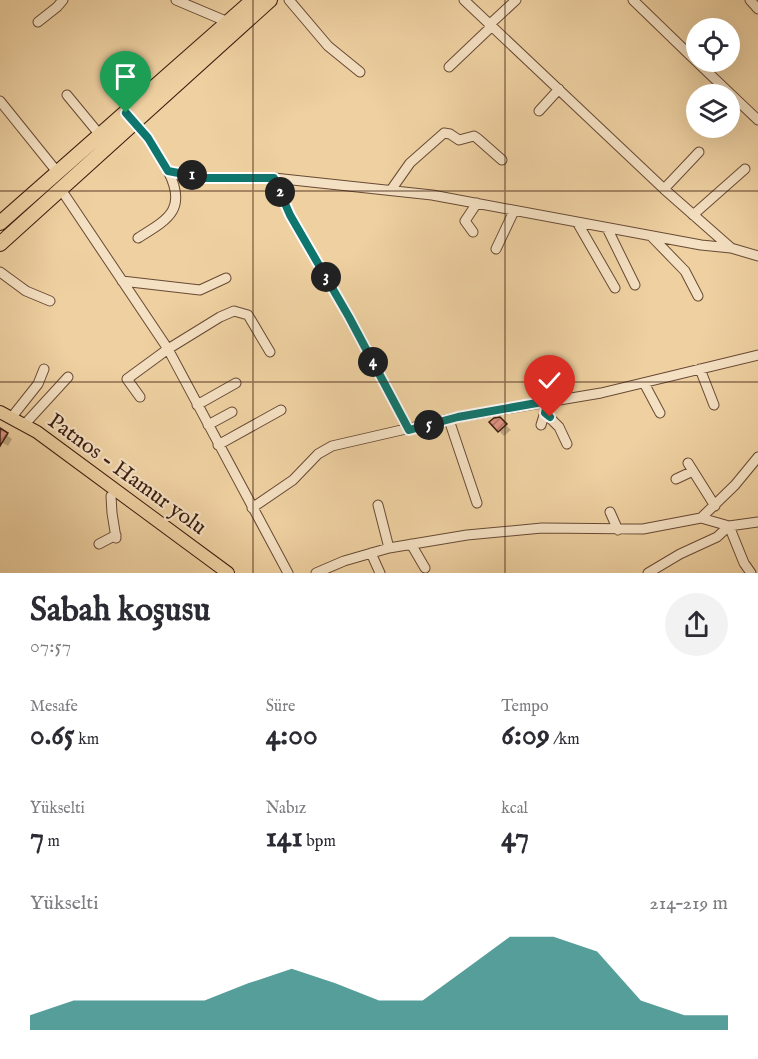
<!DOCTYPE html>
<html lang="tr">
<meta charset="utf-8">
<style>
:root{--surface:#fff;--page:#f2f2f3;--text:#2b2b33;--muted:#7c7c81;--accent:#0f766e}
body{margin:0;font-family:"IM FELL English",serif;background:var(--page);color:var(--text);height:100vh;display:flex;flex-direction:column;font-size:22px;white-space:nowrap}
*{box-sizing:border-box;margin:0}
p{font-size:20px;color:var(--muted)}
.icon{flex:none;width:33px;height:33px;fill:none;stroke:currentColor;stroke-width:2;stroke-linecap:round;stroke-linejoin:round}
.map{position:relative;height:573px;overflow:hidden}
.side{display:flex;flex-direction:column;background:var(--surface);flex:1}
.side>*{flex:none}
.buttons{position:absolute;left:686px;top:18px;display:grid;gap:12px}
.buttons a{display:grid;place-items:center;width:54px;height:54px;border-radius:50%;background:var(--surface);box-shadow:0 6px 24px #0002;font-size:30px}
.pin{position:absolute;display:grid;place-items:center;width:51px;height:51px;color:#fff;margin:-62px -26px;border-radius:50% 50% 50% 0;rotate:-45deg;box-shadow:0 0 6px #0007}
.pin .icon{rotate:45deg}
.km{position:absolute;width:30px;height:30px;margin:-15px;border-radius:50%;background:#222;color:#fff;font-size:16px;line-height:30px;text-align:center}
.round{display:grid;place-items:center;flex:none;width:63px;height:63px;border-radius:32px;background:var(--page)}
.head{display:flex;align-items:center;justify-content:space-between;height:102px;padding:0 30px}
h1{font-size:33px;font-weight:700;line-height:45px}
.metrics{display:grid;grid-template-columns:repeat(3,1fr);gap:9px;height:102px;padding:6px 30px}
.metrics div{display:grid;align-content:center}
.metrics b{font-size:30px;font-weight:700}
.metrics small{font-size:16px;font-weight:400}
.metrics p{font-size:16px}
.chart{height:168px;padding:12px 30px}
.chart p{display:flex;justify-content:space-between}
.chart svg{width:100%;height:108px;margin-top:6px;fill:var(--accent);opacity:.7}
.map>svg:first-child{display:block}
</style>
<div class="map">
<svg width="758" height="573" viewBox="0 0 758 573">
<defs>
<pattern id="building-hatch" width="6" height="6" patternUnits="userSpaceOnUse" patternTransform="scale(1.5)"><rect width="6" height="6" fill="#dd9281"/><path d="M-1 1l2-2M0 6l6-6M5 7l2-2" fill="none" stroke="#b47768"/></pattern>
</defs>
<rect width="100%" height="100%" fill="#eed0a1"/>
<filter id="stains"><feTurbulence type="fractalNoise" baseFrequency=".00333" numOctaves="4"/><feColorMatrix values="0 0 0 0 .2 0 0 0 0 .09 0 0 0 0 .02 0 0 0 .5 -.17"/></filter>
<radialGradient id="worn" r=".72"><stop offset=".6" stop-color="#630" stop-opacity="0"/><stop offset="1" stop-color="#630" stop-opacity=".3"/></radialGradient>
<path fill="#0003" d="M505 424 511 430 504 436 499 431Z
M0 430 12 439 8 446 0 441Z"/>
<path fill="url(#building-hatch)" stroke="#3c1e11" stroke-width="1.5" d="M500 417 507 424 498 432 489 422 494 418Z
M0 428 8 433 0 446Z"/>
<g fill="none" stroke-linecap="round" stroke-linejoin="round">
<defs>
<path id="minor" d="M176 0 228 22
M289 0 328 46 360 72
M464 0 664 189 731 248
M633 0 696 61
M750 0 758 9
M38 22 57 7 63 0
M489 25 516 0
M697 62 758 120
M449 67 491 27
M67 95 100 135
M0 101 58 173
M539 111 559 89
M131 119 148 138 168 171 205 178H274L432 195 701 245 731 248 758 256
M274 178 290 215 349 317 409 430
M60 188 168 349 288 573
M664 189 699 152
M391 190 410 163 444 133 450 134 459 140 474 136 477 138 502 160
M693 215 745 169
M577 222 615 288
M607 228 635 285
M473 232 465 221 477 203
M652 237 685 271 698 296
M138 238C167 220 188 210 168 171
M496 249 514 211
M0 272 26 291 50 301
M122 281 200 290 226 278
M700 369 714 405
M644 383 660 413
M140 397 127 379 168 349 220 317 234 311 248 315 270 352
M197 405 236 383
M545 413 559 427 567 444
M11 418 38 384 44 369
M449 420 477 503
M24 425 68 377
M208 425 232 412
M541 425 546 409
M218 445 281 410
M688 463 715 506
M676 479 693 471
M111 496 112 513 116 538
M378 505 389 548
M252 508 293 480 318 454 332 446 458 417 601 393 758 355
M610 512 618 530
M701 518 735 485 758 457
M729 526 744 563 751 573
M99 544 116 535
M411 544 425 568
M371 553 380 573
M316 573 344 561 389 548 467 535 542 528 643 529 701 518 729 526 758 522
M648 573 680 554 717 537 729 526"/>
<path id="major" d="M0 412 37 432 228 573"/>
<path id="highway" d="M0 223 253 0
M0 244 270 0"/>
</defs>
<use href="#minor" stroke="#684a35" stroke-width="11"/>
<use href="#major" stroke="#3c1e11" stroke-width="14"/>
<use href="#highway" stroke="#3c1e11" stroke-width="16"/>
<use href="#minor" stroke="#f4e0c2" stroke-width="9"/>
<use href="#major" stroke="#eed0a1" stroke-width="12"/>
<use href="#highway" stroke="#eed0a1" stroke-width="14"/>
</g>
<g fill="none" stroke-linecap="round" stroke-linejoin="round">
<defs>
<path id="route" d="M126 113 148 138 168 171 205 178H274L290 215 349 317 409 430 458 417 548 401 545 413 550 417"/>
</defs>
<use href="#route" stroke="#fff" stroke-width="12"/>
<use href="#route" stroke="#0f766e" stroke-width="8"/>
</g>
<path fill="none" stroke="#3c1e11" stroke-width="1.5" stroke-opacity="0.55" d="M253 0V573M505 0V573M0 191H758M0 382H758"/>
<g text-anchor="middle" stroke-width="4.5" stroke-linejoin="round" paint-order="stroke">
<g font-size="22" fill="#3c1e11" stroke="#f4e0c2">
<text transform="translate(128 473) rotate(36)" y="8">Patnos - Hamur yolu</text>
</g>
</g>
<rect width="100%" height="100%" filter="url(#stains)"/>
<rect width="100%" height="100%" fill="url(#worn)"/>
</svg>
<div class="buttons">
<a><svg class="icon" aria-label="locate" viewBox="0 0 24 24"><circle cx="12" cy="12" r="6"/><path d="M12 2v4M12 18v4M2 12h4M18 12h4"/></svg></a>
<a><svg class="icon" aria-label="layers" viewBox="0 0 24 24"><path d="M12 4l9 5-9 5-9-5zM3 14l9 5 9-5"/></svg></a>
</div>
<div class="pin" style="left:126px;top:113px;background:#1e9e55"><svg class="icon" aria-label="arrive" viewBox="0 0 24 24"><path d="M6 21V4h12l-3 4 3 4H6"/></svg></div>
<div class="pin" style="left:550px;top:417px;background:#d93025"><svg class="icon" aria-label="check" viewBox="0 0 24 24"><path d="M5 12l5 5 9-10"/></svg></div>
<b class="km" style="left:192px;top:175px">1</b>
<b class="km" style="left:280px;top:192px">2</b>
<b class="km" style="left:326px;top:277px">3</b>
<b class="km" style="left:373px;top:362px">4</b>
<b class="km" style="left:429px;top:425px">5</b>
</div>
<section class="side">
<div class="head"><div><h1>Sabah koşusu</h1><p>07:57</p></div><a class="round"><svg class="icon" aria-label="share" viewBox="0 0 24 24"><path d="M12 15V3M7 8l5-5 5 5M5 13v7h14v-7"/></svg></a></div>
<div class="metrics">
<div><p>Mesafe</p><b>0.65<small> km</small></b></div>
<div><p>Süre</p><b>4:00</b></div>
<div><p>Tempo</p><b>6:09<small> /km</small></b></div>
</div>
<div class="metrics">
<div><p>Yükselti</p><b>7<small> m</small></b></div>
<div><p>Nabız</p><b>141<small> bpm</small></b></div>
<div><p>kcal</p><b>47</b></div>
</div>
<div class="chart"><p><span>Yükselti</span>214–219 m</p>
<svg viewBox="0 0 160 44" preserveAspectRatio="none"><path d="M0 44V38L10 32L20 32L30 32L40 32L50 25L60 19L70 25L80 32L90 32L100 19L110 6L120 6L130 12L140 32L150 38L160 38V44z"/></svg>
</div>
</section>
